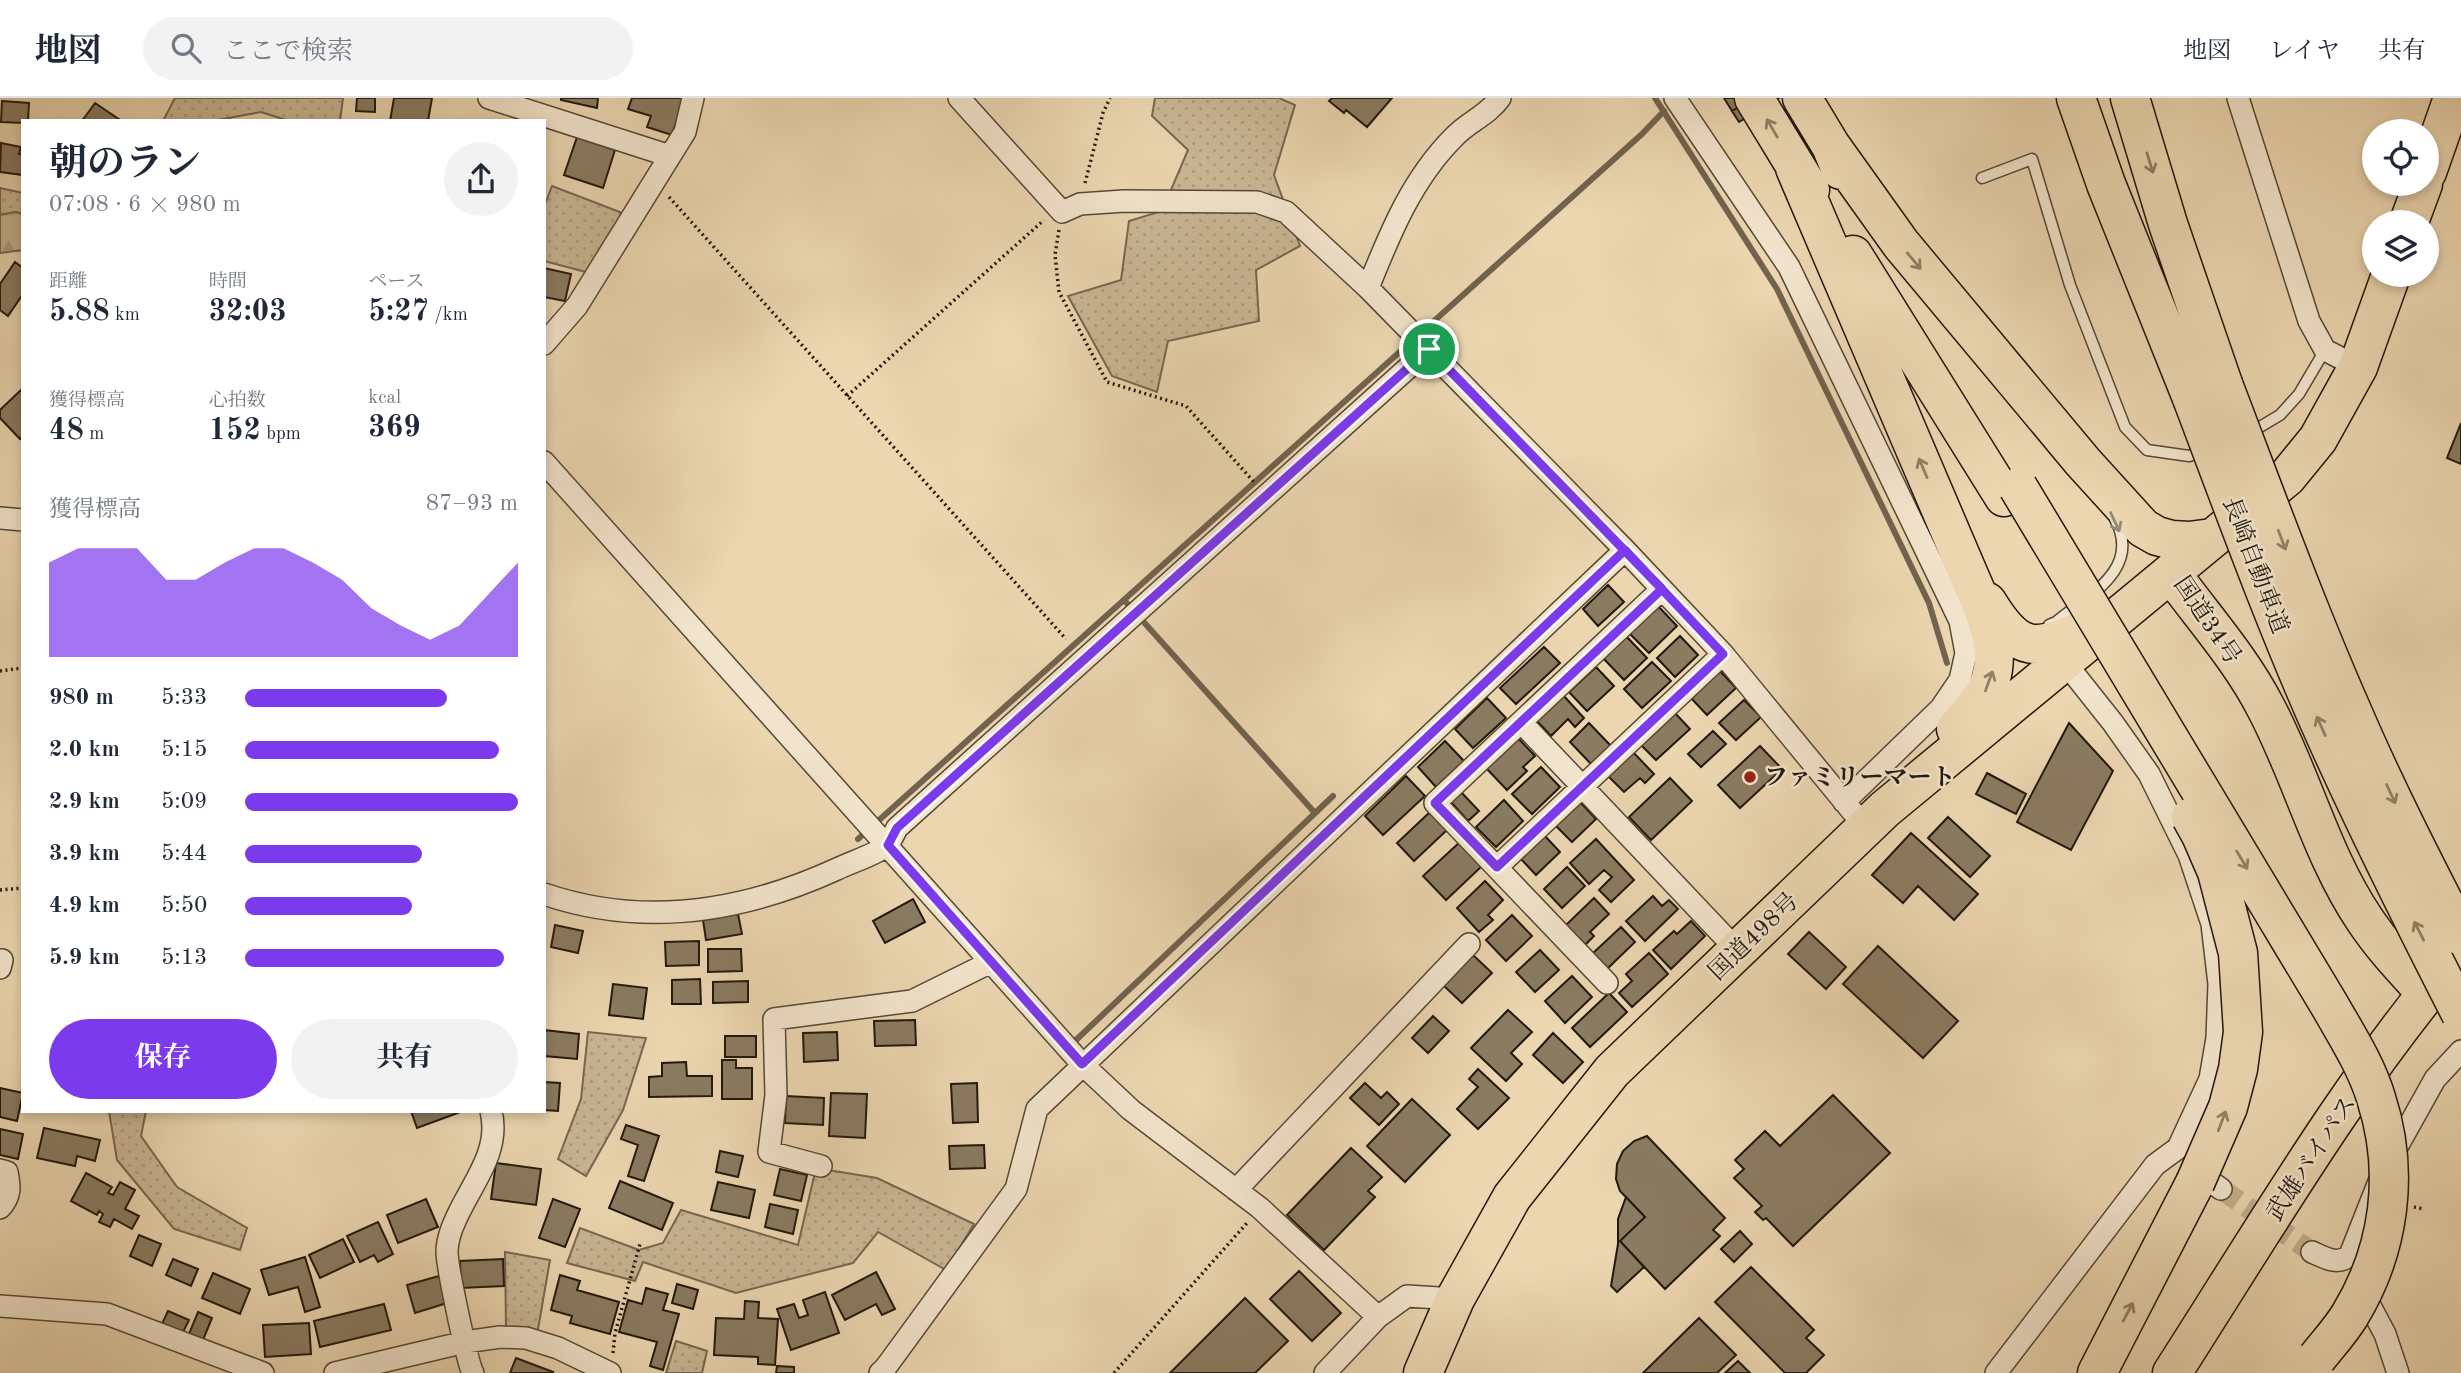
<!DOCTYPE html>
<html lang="ja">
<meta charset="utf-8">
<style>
:root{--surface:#fff;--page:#f2f2f3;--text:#1f2937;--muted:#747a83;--line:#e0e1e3;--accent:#7c3aed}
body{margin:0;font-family:"Old Standard TT","Noto Serif JP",serif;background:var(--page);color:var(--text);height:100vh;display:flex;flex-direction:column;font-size:26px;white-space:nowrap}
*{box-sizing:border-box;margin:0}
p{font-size:23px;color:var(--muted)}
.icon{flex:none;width:38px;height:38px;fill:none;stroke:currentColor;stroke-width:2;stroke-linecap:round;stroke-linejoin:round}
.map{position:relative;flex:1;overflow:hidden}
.panel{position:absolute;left:21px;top:21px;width:525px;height:994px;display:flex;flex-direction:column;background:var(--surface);border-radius:0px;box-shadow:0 4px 10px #0003}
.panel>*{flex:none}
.fabs{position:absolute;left:2362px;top:21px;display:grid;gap:14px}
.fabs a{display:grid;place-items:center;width:77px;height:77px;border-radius:50%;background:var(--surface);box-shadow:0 4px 10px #0003;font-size:35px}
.pin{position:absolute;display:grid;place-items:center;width:60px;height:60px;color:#fff;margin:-30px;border:4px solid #fff;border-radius:50%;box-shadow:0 2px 7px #0007}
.round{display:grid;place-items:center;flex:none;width:74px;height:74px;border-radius:37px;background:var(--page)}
.head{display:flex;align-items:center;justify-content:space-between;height:119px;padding:0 28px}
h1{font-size:38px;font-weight:700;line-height:52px}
.metrics{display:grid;grid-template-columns:repeat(3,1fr);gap:10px;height:119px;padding:7px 28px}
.metrics div{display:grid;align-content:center}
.metrics b{font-size:30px;font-weight:700}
.metrics small{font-size:19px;font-weight:400}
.metrics p{font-size:19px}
.chart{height:196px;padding:14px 28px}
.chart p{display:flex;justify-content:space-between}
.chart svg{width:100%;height:126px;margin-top:7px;fill:var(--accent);opacity:.7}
.button{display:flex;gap:14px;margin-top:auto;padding:14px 28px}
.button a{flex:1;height:80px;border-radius:42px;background:var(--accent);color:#fff;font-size:28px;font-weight:700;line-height:80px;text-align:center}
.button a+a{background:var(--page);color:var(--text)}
ul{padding:0 28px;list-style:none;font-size:23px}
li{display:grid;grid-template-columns:112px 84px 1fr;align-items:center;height:52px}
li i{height:18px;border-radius:9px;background:var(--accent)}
header{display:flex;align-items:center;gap:42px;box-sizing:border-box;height:98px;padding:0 35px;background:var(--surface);border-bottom:2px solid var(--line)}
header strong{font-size:33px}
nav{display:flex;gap:38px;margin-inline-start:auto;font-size:24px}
.search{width:490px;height:63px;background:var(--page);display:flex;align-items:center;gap:18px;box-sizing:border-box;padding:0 24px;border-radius:38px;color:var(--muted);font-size:26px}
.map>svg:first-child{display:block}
</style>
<header>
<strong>地図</strong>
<div class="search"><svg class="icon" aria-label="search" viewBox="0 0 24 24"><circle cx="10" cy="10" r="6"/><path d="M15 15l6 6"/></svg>ここで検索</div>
<nav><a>地図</a><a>レイヤ</a><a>共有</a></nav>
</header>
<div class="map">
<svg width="2461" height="1275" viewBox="0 0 2461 1275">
<defs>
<pattern id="green-dots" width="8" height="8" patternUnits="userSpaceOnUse" patternTransform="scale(1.75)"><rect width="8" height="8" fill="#c9b694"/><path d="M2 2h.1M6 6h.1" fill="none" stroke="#ac9c7e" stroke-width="1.8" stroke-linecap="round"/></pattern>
<pattern id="forest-firs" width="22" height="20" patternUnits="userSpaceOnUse" patternTransform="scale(1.75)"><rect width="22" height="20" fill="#c9b694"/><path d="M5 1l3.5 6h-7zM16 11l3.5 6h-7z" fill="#ac9c7e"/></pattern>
</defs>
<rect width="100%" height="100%" fill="#ebd6b0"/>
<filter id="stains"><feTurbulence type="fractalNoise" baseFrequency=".00286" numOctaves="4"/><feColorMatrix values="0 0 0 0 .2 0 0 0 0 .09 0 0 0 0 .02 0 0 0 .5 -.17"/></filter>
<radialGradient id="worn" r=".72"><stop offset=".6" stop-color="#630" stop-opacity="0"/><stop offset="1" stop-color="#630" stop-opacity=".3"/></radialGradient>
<path fill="url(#green-dots)" stroke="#756750" stroke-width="2" d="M175 0H343L340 23H289L261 14 212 23H163Z
M1155 0H1279L1295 7 1274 77 1300 148 1256 172 1259 223 1168 243 1157 294 1112 278 1068 198 1121 182 1129 123 1162 113 1188 52 1152 18Z
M552 88 625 116 586 174 544 163V109Z
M0 90 23 95V116L15 114 0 117Z
M588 934 646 940 623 1012 586 1078 558 1061 581 1001Z
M109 1013H146L141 1038 177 1089 247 1130 240 1152 174 1131 117 1062Z
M816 1070 877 1080 974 1126 946 1172 878 1134 853 1165 736 1195 643 1164 635 1183 567 1165 580 1130 639 1152 663 1145 681 1112 798 1147Z
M505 1154 550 1162 537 1237 506 1231Z
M676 1243 707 1253 702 1275H666Z"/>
<path fill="url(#forest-firs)" stroke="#756750" stroke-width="2" d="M15 114 23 116V152L0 155V117Z"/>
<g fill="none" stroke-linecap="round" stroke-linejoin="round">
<path stroke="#71634d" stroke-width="6" d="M1655 0 1777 191 1929 505 1947 565
M1124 502 1315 715
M858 741 1642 36 1664 13
M1076 942 1333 698"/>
</g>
<path fill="#8a7b61" stroke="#21180c" stroke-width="2" d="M357 0H375V14L356 13Z
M394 0H432L428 23H390Z
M561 0H598L597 10 561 2Z
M632 0H682L681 9 672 37 647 29 651 18 628 11Z
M1332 0H1392L1367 29 1346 12 1344 15 1329 3Z
M1724 0H1754L1732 13Z
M1754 0H1779L1739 24 1732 13Z
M2 3 29 5 28 23H23V25L1 24Z
M95 5 120 22 119 23H82Z
M577 39 615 52 603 90 564 77Z
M1 45 21 49 19 56H23V77L0 74Z
M15 164 23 170V196L8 218 0 212V186Z
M544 170 571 176 565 203 544 199Z
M23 290V338L20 341 0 320V312Z
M2461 325V366L2447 360Z
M1608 487 1624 504 1598 528 1583 511Z
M1658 508 1677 528 1649 555 1629 535Z
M1626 538 1647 560 1624 582 1603 560Z
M1680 538 1698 557 1675 579 1657 560Z
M1544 549 1560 565 1516 606 1500 590Z
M1652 564 1671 583 1642 610 1624 591Z
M1596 569 1614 588 1587 613 1569 594Z
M1719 572 1736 590 1707 617 1690 599Z
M1563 597 1584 620 1575 629 1568 621 1551 638 1536 622Z
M1487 600 1506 620 1473 650 1455 631Z
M1744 602 1761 619 1736 642 1719 625Z
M1674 614 1690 631 1656 662 1640 646Z
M1589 625 1611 648 1591 666 1570 644Z
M2069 625 2113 673 2071 752 2017 724Z
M1713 633 1726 646 1701 669 1688 656Z
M1518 640 1535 658 1523 669 1527 673 1507 692 1486 670Z
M1445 643 1464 663 1436 689 1418 669Z
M1760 648 1782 671 1740 710 1718 687Z
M1632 653 1654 676 1645 685 1640 680 1624 694 1607 677Z
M1541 669 1560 689 1532 716 1512 696Z
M1987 675 2026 696 2016 716 1976 696Z
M1406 678 1425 698 1383 737 1365 718Z
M1670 680 1692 703 1651 742 1629 719Z
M1461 694 1479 713 1468 723 1451 704Z
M1504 702 1523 723 1496 749 1476 729Z
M1580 704 1596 721 1572 744 1555 727Z
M1430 714 1447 732 1414 763 1397 745Z
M1948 719 1990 758 1970 779 1928 740Z
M1911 735 1978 796 1954 822 1918 788 1903 805 1872 777Z
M1544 737 1560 754 1536 777 1520 760Z
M1596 741 1634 782 1611 804 1599 792 1612 779 1604 772 1589 786 1570 765Z
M1460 744 1482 768 1446 802 1423 778Z
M1567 769 1585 788 1562 810 1544 791Z
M1485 783 1503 802 1488 817 1493 822 1479 834 1457 810Z
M1653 798 1662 808 1669 802 1678 811 1645 843 1626 823Z
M1594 800 1609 816 1590 834 1594 838 1585 847 1566 827Z
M913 801 925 824 885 845 873 823Z
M738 816 742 836 706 842 703 822Z
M1512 817 1532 838 1506 863 1486 842Z
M1691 823 1705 838 1671 871 1653 852 1674 833 1677 836Z
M555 827 583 833 578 855 551 849Z
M1621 829 1635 844 1607 871 1592 856Z
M1809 834 1846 869 1826 891 1788 856Z
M699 843V867L666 868 665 844Z
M1878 848 1958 923 1923 960 1843 886Z
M708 851H741L742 873 708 874Z
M1540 852 1559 872 1535 894 1516 874Z
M1649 855 1668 876 1632 909 1619 895 1632 883 1626 876Z
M1472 856 1492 875 1462 905 1443 887Z
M1572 878 1592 899 1565 925 1545 903Z
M700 881 701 906H672V882Z
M748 883V904L713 905V884Z
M613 886 647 890 643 921 609 917Z
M1609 895 1627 914 1590 949 1572 930Z
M1508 912 1532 934 1511 955 1522 966 1506 983 1471 950Z
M1433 918 1449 933 1428 955 1412 940Z
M915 922 916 947 875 948 874 923Z
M544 932 579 936 577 961 544 958Z
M837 934 838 962 804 964 803 935Z
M1553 935 1583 964 1563 985 1533 957Z
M725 938H756V959H725Z
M722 962H736V970H752V1001H722Z
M686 964 687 978H712V998L649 999V979L662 978V965Z
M1478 971 1509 1000 1478 1031 1457 1011 1478 989 1469 981Z
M544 984 560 985 558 1013 544 1012Z
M977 985 978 1024 953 1025 951 986Z
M1365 985 1381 1000 1387 994 1399 1006 1379 1027 1350 1000Z
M0 990 23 995 17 1023 0 1019Z
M831 995 867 996 865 1040 829 1038Z
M1833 997 1890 1055 1793 1148 1766 1120 1763 1122 1755 1114 1762 1108 1734 1080 1744 1071 1735 1062 1765 1033 1780 1048Z
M786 998 824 1000 823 1027 785 1025Z
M1412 1001 1450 1037 1405 1084 1367 1048Z
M411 1013H463L417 1030Z
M626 1027 659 1038 644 1083 628 1078 638 1047 621 1041Z
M44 1030 100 1042 95 1063 77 1058 75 1068 37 1060Z
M0 1031 23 1036 18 1061 0 1057Z
M1647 1038 1725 1120 1713 1132 1720 1138 1665 1191 1620 1143 1645 1119 1620 1093 1616 1081 1617 1066 1623 1053 1634 1043Z
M984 1047 985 1070 950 1071 949 1048Z
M1351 1050 1382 1079 1368 1093 1375 1099 1324 1152 1287 1117Z
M720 1053 743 1058 738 1079 716 1074Z
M496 1065 541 1071 536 1107 491 1101Z
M780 1071 807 1077 801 1103 774 1097Z
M86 1075 112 1089 108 1095 113 1097 120 1084 135 1092 125 1111 139 1118 132 1131 114 1121 110 1129 99 1124 103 1116 99 1113 97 1117 71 1103Z
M620 1083 673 1105 662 1132 609 1110Z
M718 1084 755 1092 749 1120 711 1112Z
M1626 1099 1645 1119 1620 1143 1644 1169 1617 1194 1611 1188 1618 1146V1121Z
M426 1101 438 1129 398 1145 387 1117Z
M553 1101 580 1111 565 1149 539 1140Z
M770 1106 798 1112 793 1136 765 1129Z
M378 1124 393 1156 378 1164 374 1157 360 1164 347 1138Z
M1740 1133 1752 1146 1734 1164 1721 1151Z
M139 1137 161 1146 152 1168 130 1158Z
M343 1141 354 1164 320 1180 309 1157Z
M305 1159 320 1209 305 1214 298 1189 269 1197 261 1172Z
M173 1161 198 1171 191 1188 166 1177Z
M503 1161 504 1188 461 1190 460 1163Z
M1751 1169 1814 1232 1806 1240 1824 1257 1806 1275H1785L1715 1204Z
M1299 1173 1341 1215 1312 1243 1270 1201Z
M876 1174 895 1211 882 1217 876 1206 845 1222 832 1197Z
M213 1175 250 1191 240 1216 202 1200Z
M560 1177 580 1183 577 1192 619 1204 610 1236 570 1225 572 1218 551 1212Z
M439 1178 447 1205 415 1215 407 1187Z
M677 1186 698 1192 693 1211 672 1205Z
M646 1190 668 1196 663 1212 679 1216 663 1272 650 1268 657 1244 619 1234 628 1202 642 1206Z
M825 1194 839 1235 791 1252 777 1211 794 1206 799 1220 808 1217 803 1202Z
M1245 1200 1288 1243 1255 1275H1170Z
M745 1203 759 1204 758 1220 778 1221 775 1267 758 1266V1259L714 1257 716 1220 744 1221Z
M384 1206 391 1232 320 1249 314 1223Z
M168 1213 189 1222 182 1236 161 1228Z
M198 1214 212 1220 203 1242 189 1236Z
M1699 1220 1736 1257 1717 1275H1643Z
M309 1225 311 1256 265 1259 263 1227Z
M516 1260 553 1274 552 1275H510Z
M1738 1263 1750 1275H1725Z
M777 1268 794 1269V1275H776Z"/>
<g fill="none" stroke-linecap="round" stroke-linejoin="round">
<path stroke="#c3b08f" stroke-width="21" stroke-dasharray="21 10" stroke-linecap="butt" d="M2221 1091 2312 1154"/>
<defs>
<path id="lane" d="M1982 80 2032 61 2070 187 2125 329 2147 352 2189 358 2204 353
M2248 336 2280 317 2299 296 2325 252
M2049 527 2056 524C2089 497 2142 471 2115 421"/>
<path id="street" d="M489 0 670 58
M959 0 1062 114 1080 106 1124 103 1257 104 1286 114 1368 190
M1500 0C1488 17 1468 24 1454 39 1412 81 1390 135 1368 190L1625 452 1723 556 1866 730
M1675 0 1789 169 1960 523 1966 555 1960 582 1941 610 1844 704
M2238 0 2309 223 2325 252 2358 269
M544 246 577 208 670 58 685 34 693 0
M544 364 1082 966 1131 1012 1260 1110 1378 1219
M0 420 23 422
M1521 624 1738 853
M1497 769 1723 556
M544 796C644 830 743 814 837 771 851 764 875 757 886 748 891 744 894 735 897 730L1429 251
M0 870 2 862
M1607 885 1435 705 1662 491
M821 1068 769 1054 776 997 774 921 912 903 991 864
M2192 1071 2221 1091
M0 1072 7 1074C10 1089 11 1098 0 1110
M1236 1092 1469 846
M2312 1154C2325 1160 2338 1168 2350 1157L2382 1076 2435 981 2461 953
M2361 1191 2385 1236 2398 1275
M0 1208 107 1216 263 1275
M335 1275 465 1244 500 1239 526 1240 558 1250 610 1275
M473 1275C467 1264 447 1168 447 1154 447 1148 449 1139 451 1133 465 1092 502 1058 491 1013
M880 1275 886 1269 1016 1091 1037 1011 1625 452
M1325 1275 1378 1219 1407 1198 1455 1201
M1996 1275 2155 1067 2178 1050 2210 981 2217 940 2219 886 2212 826 2189 757 2149 676 2113 625 2063 562"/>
<path id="highway" d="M1754 0 1810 92
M1802 0 1831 48 1841 72
M2076 0 2106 86 2192 300
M2130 0 2168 126 2223 286
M1831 48 1901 146 2083 364 2143 430 2157 438 2172 442 2189 443 2212 440
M1795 70 1968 475C1985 515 2009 561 1981 601 1973 612 1964 621 1956 631
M2427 74 2453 0
M2409 124 2423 86
M1853 157 2004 399
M2171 475C2203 519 2241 561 2266 610 2302 678 2322 759 2365 822 2383 849 2404 871 2426 895
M1987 504C2020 558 2035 552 2089 530
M1423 1275 1455 1201 1512 1099 1612 973 1885 711 2287 379 2318 341 2358 269 2391 177
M2097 1275 2195 1085
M2172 1275C2264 1132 2350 983 2461 854"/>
</defs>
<use href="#lane" stroke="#544835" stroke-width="13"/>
<use href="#street" stroke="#544835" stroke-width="24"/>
<use href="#highway" stroke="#21180c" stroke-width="41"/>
<path stroke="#21180c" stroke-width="3.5" stroke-dasharray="2 3.5" stroke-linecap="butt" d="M1085 85 1103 15 1110 0
M669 99 1066 541
M1059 132 1055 157 1059 194 1107 284 1186 308 1254 384
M847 298 1044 122
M0 573 23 570
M0 792 23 790
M2414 1109 2424 1111
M613 1255 615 1235 640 1146
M1114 1275 1247 1125"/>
<use href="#lane" stroke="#f2e4cc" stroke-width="10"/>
<use href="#street" stroke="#f2e4cc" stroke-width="21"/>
<use href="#highway" stroke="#ebd6b0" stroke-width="38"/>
<defs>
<path id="highway-bridge" d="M2223 286C2265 396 2305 506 2352 613 2385 690 2423 764 2461 838
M2192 300C2234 411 2274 522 2322 630 2365 727 2413 822 2461 916
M2018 389 2330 908C2347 938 2366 967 2376 1000 2400 1074 2390 1151 2350 1217 2341 1232 2328 1246 2317 1260
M2191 719 2201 737 2217 774 2238 855 2243 934 2238 971 2228 1009 2195 1085"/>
</defs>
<use href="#highway-bridge" stroke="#21180c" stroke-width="41" stroke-linecap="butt"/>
<use href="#highway-bridge" stroke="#ebd6b0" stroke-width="38"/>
</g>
<defs><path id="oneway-shaft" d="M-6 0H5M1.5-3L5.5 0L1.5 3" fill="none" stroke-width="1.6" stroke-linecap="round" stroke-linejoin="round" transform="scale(1.75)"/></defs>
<g stroke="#908066">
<use href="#oneway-shaft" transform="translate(1772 30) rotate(-120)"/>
<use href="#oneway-shaft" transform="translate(2150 65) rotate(73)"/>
<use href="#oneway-shaft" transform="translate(1914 163) rotate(50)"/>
<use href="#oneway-shaft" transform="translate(1923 370) rotate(-113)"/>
<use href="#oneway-shaft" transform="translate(2282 442) rotate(69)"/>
<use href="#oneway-shaft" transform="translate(1989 583) rotate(-70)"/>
<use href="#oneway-shaft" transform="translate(2321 628) rotate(-114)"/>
<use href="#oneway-shaft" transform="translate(2391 696) rotate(65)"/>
<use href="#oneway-shaft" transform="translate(2242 762) rotate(59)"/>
<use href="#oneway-shaft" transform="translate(2419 833) rotate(-117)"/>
<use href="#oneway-shaft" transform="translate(2222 1023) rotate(-69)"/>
<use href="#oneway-shaft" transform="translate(2128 1214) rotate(-62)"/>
</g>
<use stroke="#948876" href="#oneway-shaft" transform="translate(2115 424) rotate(65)"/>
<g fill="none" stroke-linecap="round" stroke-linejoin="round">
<defs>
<path id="route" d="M1429 251 897 730 888 747 1082 966 1625 452 1723 556 1497 769 1435 705 1662 491 1429 251"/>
</defs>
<use href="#route" stroke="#fff" stroke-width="14"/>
<use href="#route" stroke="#7c3aed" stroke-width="9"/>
</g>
<circle fill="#8f2418" stroke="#f2e4cc" stroke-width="2.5" cx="1750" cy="679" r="7"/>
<g text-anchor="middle" stroke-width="5" stroke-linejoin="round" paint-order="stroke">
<g font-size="24" fill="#21180c" stroke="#f2e4cc">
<text transform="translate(2256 467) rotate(69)" y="8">長崎自動車道</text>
<text transform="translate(2208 522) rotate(56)" y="8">国道34号</text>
<text transform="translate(1753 838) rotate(-44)" y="8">国道498号</text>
<text transform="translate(2311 1060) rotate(-57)" y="8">武雄バイパス</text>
</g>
<g font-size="24" font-weight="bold" fill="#21180c" stroke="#f2e4cc" text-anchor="start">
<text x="1764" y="687">ファミリーマート</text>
</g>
</g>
<rect width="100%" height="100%" filter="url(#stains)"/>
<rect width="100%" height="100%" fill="url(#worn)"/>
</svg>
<div class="fabs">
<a><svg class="icon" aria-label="locate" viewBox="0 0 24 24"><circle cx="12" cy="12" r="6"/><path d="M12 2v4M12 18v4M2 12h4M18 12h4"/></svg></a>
<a><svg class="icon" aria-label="layers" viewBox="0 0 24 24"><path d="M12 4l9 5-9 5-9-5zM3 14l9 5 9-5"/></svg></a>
</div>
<div class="pin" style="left:1429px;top:251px;background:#1e9e55"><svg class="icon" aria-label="arrive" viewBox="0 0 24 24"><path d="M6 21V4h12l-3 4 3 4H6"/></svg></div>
<section class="panel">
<div class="head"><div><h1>朝のラン</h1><p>07:08 · 6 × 980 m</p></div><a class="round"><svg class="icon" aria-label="share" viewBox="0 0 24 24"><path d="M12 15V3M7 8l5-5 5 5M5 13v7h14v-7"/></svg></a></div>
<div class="metrics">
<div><p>距離</p><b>5.88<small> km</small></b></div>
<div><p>時間</p><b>32:03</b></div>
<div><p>ペース</p><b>5:27<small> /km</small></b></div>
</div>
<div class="metrics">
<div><p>獲得標高</p><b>48<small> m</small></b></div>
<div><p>心拍数</p><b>152<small> bpm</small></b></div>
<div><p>kcal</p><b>369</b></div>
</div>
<div class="chart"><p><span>獲得標高</span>87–93 m</p>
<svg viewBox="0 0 160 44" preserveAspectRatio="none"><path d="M0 44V11L10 6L20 6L30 6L40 17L50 17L60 11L70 6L80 6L90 11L100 17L110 27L120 33L130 38L140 33L150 22L160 11V44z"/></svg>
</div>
<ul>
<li><b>980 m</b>5:33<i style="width:74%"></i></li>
<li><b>2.0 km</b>5:15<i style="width:93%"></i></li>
<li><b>2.9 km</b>5:09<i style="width:100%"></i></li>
<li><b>3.9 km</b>5:44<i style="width:65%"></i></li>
<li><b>4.9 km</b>5:50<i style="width:61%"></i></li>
<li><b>5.9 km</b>5:13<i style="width:95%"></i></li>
</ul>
<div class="button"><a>保存</a><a>共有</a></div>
</section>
</div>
